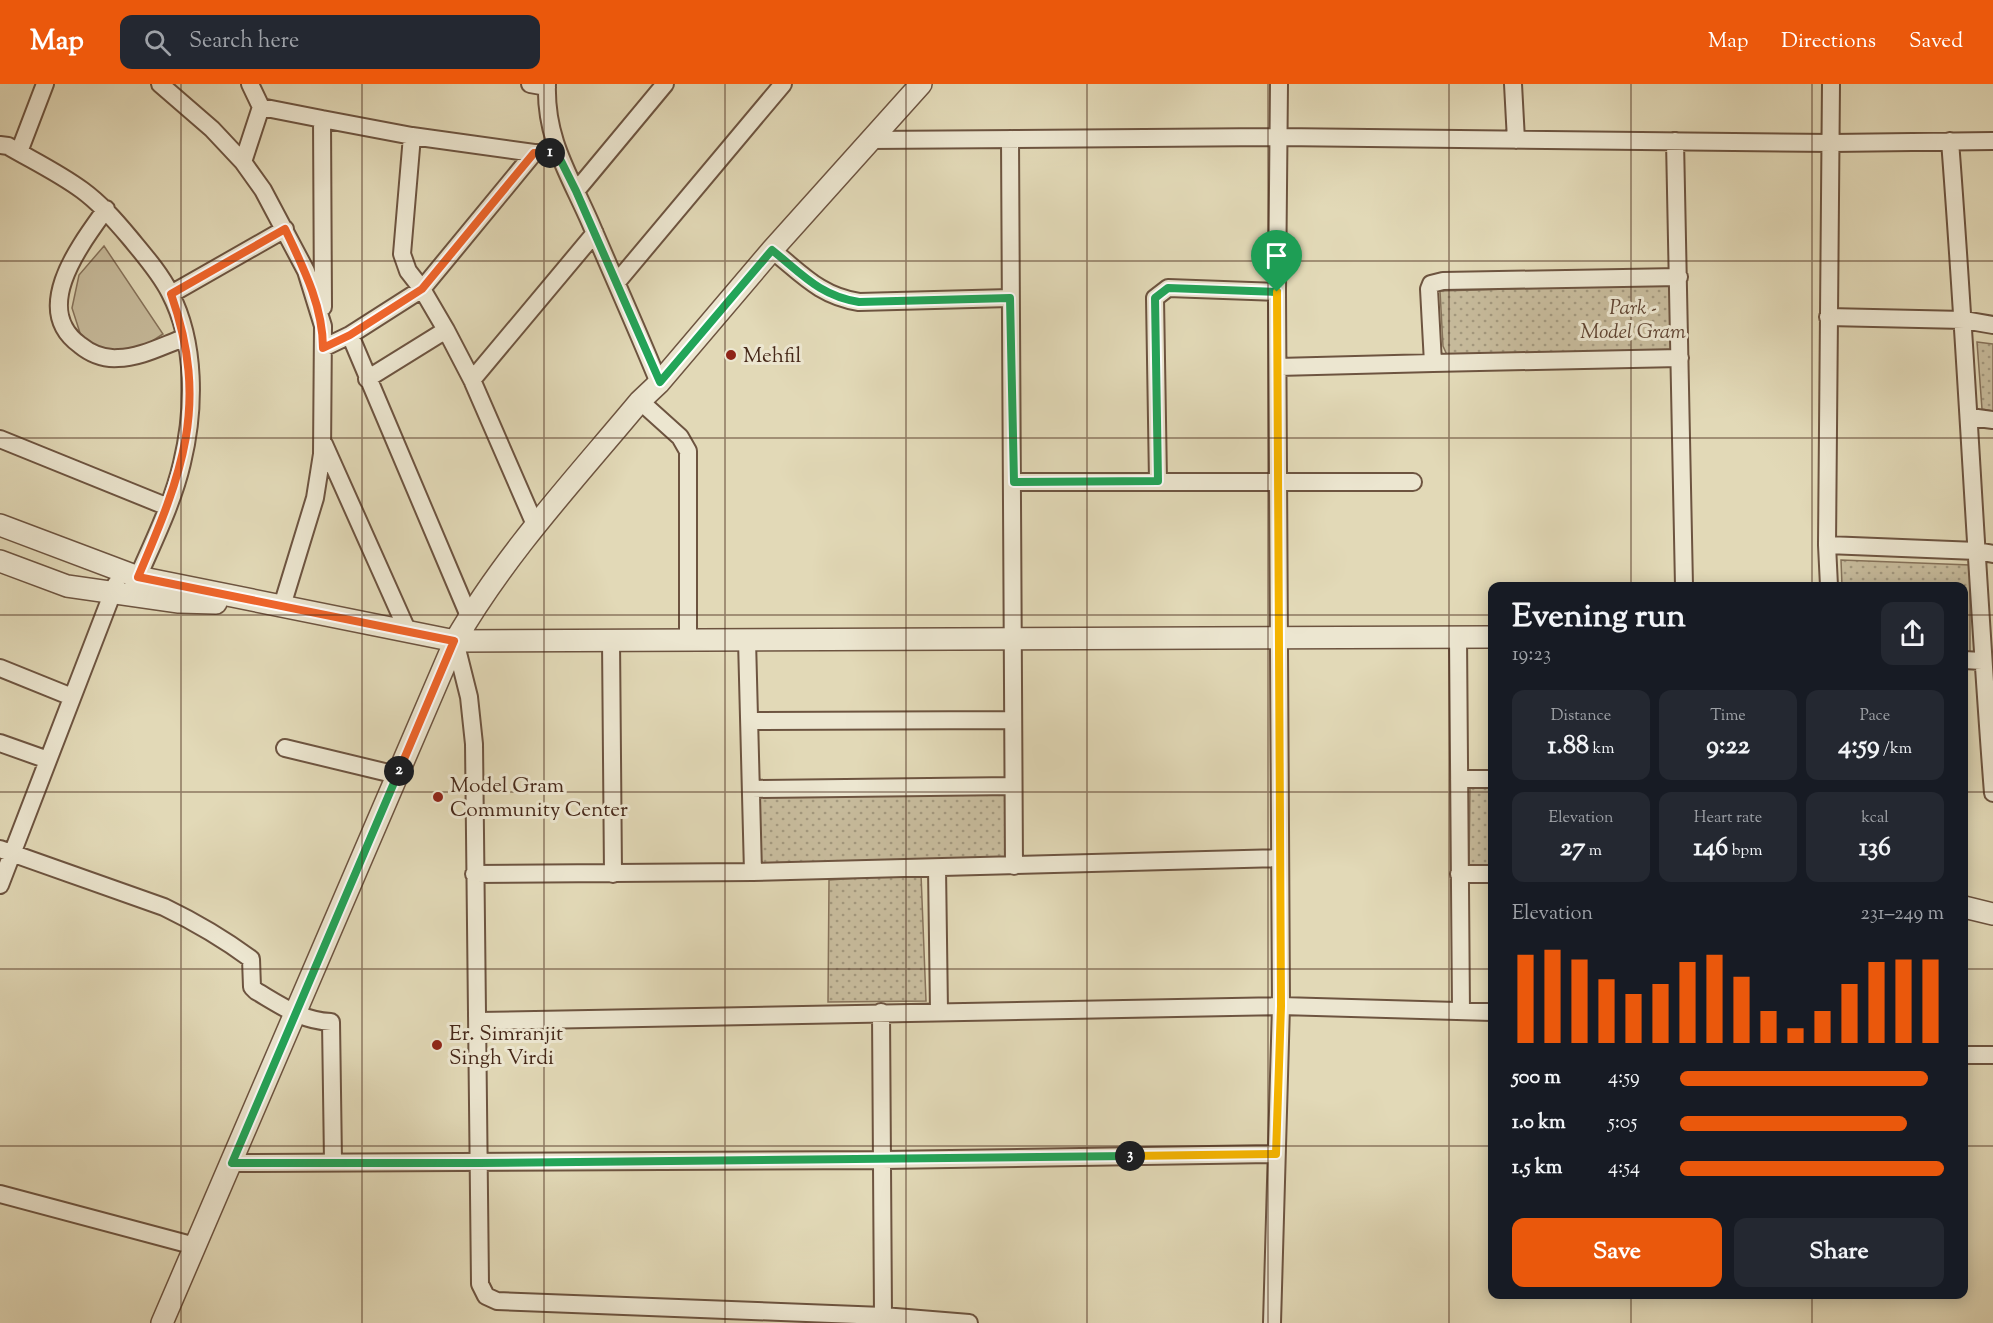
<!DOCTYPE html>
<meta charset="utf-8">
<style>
:root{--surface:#171b24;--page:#242831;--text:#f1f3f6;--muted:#9ea1a6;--accent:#ea580c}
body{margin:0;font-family:"Sorts Mill Goudy",serif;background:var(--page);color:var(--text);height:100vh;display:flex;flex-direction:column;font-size:22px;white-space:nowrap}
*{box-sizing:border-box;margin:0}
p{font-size:20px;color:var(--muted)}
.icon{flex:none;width:33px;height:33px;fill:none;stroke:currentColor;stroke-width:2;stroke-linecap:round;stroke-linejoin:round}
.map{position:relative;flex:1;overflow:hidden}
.panel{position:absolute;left:1488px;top:498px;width:480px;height:717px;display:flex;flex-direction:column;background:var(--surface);border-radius:12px;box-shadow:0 3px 15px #0003}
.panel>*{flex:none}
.pin{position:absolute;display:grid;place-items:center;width:51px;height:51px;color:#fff;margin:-62px -26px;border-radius:50% 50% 50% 0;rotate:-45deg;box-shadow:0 0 6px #0007}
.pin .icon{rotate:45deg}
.km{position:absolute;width:30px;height:30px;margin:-15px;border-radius:50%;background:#222;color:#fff;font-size:16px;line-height:30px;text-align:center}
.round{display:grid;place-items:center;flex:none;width:63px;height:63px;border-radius:12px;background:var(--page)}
.head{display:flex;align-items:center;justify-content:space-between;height:102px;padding:0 24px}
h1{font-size:33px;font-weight:700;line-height:45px}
.figures{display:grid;grid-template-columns:repeat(3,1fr);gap:9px;height:102px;padding:6px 24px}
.figures div{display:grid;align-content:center;border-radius:12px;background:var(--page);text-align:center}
.figures b{font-size:26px;font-weight:700}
.figures small{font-size:16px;font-weight:400}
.figures p{font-size:16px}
.chart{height:168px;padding:12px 24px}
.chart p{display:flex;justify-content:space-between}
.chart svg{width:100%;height:108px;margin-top:6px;stroke:var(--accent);stroke-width:6}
.cta{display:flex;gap:12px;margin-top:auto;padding:12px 24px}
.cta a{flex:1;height:69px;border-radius:12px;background:var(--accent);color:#fff;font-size:24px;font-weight:700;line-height:69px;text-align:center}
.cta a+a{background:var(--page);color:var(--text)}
ul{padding:0 24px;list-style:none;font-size:20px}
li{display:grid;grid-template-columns:96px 72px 1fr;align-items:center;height:45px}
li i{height:15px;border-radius:8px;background:var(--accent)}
header{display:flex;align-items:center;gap:36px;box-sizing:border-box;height:84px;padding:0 30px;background:var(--accent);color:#fff}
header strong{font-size:28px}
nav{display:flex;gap:33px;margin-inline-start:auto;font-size:21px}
.search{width:420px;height:54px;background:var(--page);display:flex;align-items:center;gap:15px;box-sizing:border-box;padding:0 21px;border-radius:12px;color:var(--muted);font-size:22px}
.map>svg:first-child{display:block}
</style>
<header>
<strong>Map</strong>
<div class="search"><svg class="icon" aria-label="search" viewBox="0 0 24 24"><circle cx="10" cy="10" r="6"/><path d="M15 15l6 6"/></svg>Search here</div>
<nav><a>Map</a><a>Directions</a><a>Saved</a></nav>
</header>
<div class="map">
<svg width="1993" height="1239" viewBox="0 0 1993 1239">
<defs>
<pattern id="park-dots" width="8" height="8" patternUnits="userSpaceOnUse" patternTransform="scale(1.5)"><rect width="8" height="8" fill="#c7bb9c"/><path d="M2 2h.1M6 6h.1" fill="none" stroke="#a3987e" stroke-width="1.8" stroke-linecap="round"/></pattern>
</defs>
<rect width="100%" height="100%" fill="#e2d9b7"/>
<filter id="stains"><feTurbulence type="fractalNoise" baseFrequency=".00333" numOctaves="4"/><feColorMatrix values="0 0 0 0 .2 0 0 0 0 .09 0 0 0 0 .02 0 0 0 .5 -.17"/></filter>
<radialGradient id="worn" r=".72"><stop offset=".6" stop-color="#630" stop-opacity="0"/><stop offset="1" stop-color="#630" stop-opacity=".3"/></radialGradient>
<path fill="url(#park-dots)" stroke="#86725a" stroke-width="1.5" d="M1676 200V267L1447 271 1443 262 1440 207Z
M1977 258 1993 260V327L1982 325Z
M1841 476 1970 481V580L1964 579V502H1842Z
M1470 702H1492V783L1469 784Z
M1007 703 1008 778 758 784V713Z
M921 790 926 917 828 918 829 796Z"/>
<path fill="#c7bb9c" stroke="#86725a" stroke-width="1.5" d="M104 162 163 250 137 267 100 266 81 252 72 224 79 191Z"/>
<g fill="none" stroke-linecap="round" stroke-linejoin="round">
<defs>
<path id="minor" d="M160 0 212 45 243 78 263 106 306 187 323 242 322 370 315 414 282 522
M250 0 261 23
M530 0 547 3
M547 0C545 55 569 90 590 138 613 192 637 245 659 299
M1513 0 1516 56
M1010 55 1014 782
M869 56 1279 53 1832 59 1993 57
M1675 57 1684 502
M1950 57C1967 275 1976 492 1993 709
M0 61 8 62C32 76 59 89 82 106 101 120 115 136 130 154 144 171 160 189 170 209 196 259 195 325 182 379 173 418 154 456 138 493
M19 68 45 0
M243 78 261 23 322 35
M576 107 665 0
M106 125C81 160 30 225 80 261 91 270 104 275 118 274 140 274 164 261 184 254
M772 166C802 190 820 212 859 218L1010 214
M1679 193 1443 197 1431 200 1429 205 1433 279 1680 274
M617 198 783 0
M171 210 285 145
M323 223 322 35 412 52 534 69H557
M1828 233 1964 236 1993 241
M446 246 422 205 534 69
M350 251 422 205 408 187 402 170 412 52
M323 264 350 251 469 532
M1278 283 1433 279
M367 295 446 246 472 296 536 443
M472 296 595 149
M640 317 680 353 688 367V556
M1970 333 1993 336
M0 355 168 423
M324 360 408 548
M1158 397 1155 214 1168 204 1277 208
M1014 398H1413
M1827 461 1977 467 1993 470
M1829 502 1827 461 1831 0
M1458 553 1461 927
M611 556 613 790
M747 556 753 788
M455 557 469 613 474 660 480 1200 486 1212 497 1217 883 1232
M1964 576 1982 577
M0 584 72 613
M749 637 1012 636
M0 659 48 676
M285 664 397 691
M1459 695H1492
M752 705 1013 702
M0 765 164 823C195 838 224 855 251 875L252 903 256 907C280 921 302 937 331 938L333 1077
M937 784 939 927
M474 790 753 788 1278 774
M1459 790H1492
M0 801 116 500
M881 928 883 1232 969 1239
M478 937 1281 922 1492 928
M1964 971H1993
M232 1079 883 1076 1276 1070
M0 1110 195 1162
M1272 1239 1281 922 1277 208 1279 0"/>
<path id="tertiary" d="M0 441 138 493 455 557 1492 553
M0 477 67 502 179 518 216 519
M1964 823 1993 830
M162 1239 455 557C505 470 576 394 640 317L659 299 772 166 921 0"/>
</defs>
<use href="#minor" stroke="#6d5440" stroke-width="20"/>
<use href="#tertiary" stroke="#6d5440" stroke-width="24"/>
<use href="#minor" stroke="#ece6d0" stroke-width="16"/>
<use href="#tertiary" stroke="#ece6d0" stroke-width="21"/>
</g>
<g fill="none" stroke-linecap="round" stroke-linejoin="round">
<defs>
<path id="split-1" d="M550 69H557L576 107 660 298 772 166C802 190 820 212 859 218L1010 214 1014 398 1158 397 1155 214 1168 204 1277 208"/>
<path id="split-2" d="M399 687 454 557 138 493C182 390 210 321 171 210L285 145C303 183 323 222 323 264L350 251 422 205 534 69H550"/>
<path id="split-3" d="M399 687 232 1079H479L1130 1072"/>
<path id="split-4" d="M1130 1072 1276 1070 1281 922 1277 208"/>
</defs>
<use href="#split-1" stroke="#fff" stroke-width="12"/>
<use href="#split-2" stroke="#fff" stroke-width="12"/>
<use href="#split-3" stroke="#fff" stroke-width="12"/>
<use href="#split-4" stroke="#fff" stroke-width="12"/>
<use href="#split-1" stroke="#22a559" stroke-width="8"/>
<use href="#split-2" stroke="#f0652b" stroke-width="8"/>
<use href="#split-3" stroke="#22a559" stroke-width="8"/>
<use href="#split-4" stroke="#f5b400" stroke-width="8"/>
</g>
<path fill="none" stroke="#462819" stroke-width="1.5" stroke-opacity="0.55" d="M181 0V1239M362 0V1239M544 0V1239M725 0V1239M906 0V1239M1087 0V1239M1268 0V1239M1449 0V1239M1631 0V502M1812 0V502M0 177H1993M0 354H1993M0 531H1492M1964 531H1993M0 708H1492M1964 708H1993M0 885H1492M1964 885H1993M0 1062H1492M1964 1062H1993M1631 1210V1239M1812 1210V1239"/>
<g fill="#8f2418" stroke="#ece6d0" stroke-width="2">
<circle cx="731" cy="271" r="6"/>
<circle cx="438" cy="713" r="6"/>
<circle cx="437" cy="961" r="6"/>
</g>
<g text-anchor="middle" stroke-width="6" stroke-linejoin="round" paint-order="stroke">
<g font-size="21" font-style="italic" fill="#604533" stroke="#ece6d0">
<text x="1633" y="230">Park -<tspan x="1633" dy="24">Model Gram</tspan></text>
</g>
<g font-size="21" fill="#462819" stroke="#ece6d0" text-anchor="start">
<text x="743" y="278">Mehfil</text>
<text x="450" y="708">Model Gram<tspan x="450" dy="24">Community Center</tspan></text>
<text x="449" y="956">Er. Simranjit<tspan x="449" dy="24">Singh Virdi</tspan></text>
</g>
</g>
<rect width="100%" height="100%" filter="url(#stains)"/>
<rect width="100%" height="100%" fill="url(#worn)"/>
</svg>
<div class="pin" style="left:1277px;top:208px;background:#1e9e55"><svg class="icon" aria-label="arrive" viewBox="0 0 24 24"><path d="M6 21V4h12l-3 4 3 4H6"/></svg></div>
<b class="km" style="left:550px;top:69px">1</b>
<b class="km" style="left:399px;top:687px">2</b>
<b class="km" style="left:1130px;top:1072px">3</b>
<section class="panel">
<div class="head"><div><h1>Evening run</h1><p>19:23</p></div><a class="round"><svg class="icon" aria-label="share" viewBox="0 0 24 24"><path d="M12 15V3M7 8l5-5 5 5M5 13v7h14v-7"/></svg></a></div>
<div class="figures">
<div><p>Distance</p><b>1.88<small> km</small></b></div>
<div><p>Time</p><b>9:22</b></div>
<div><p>Pace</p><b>4:59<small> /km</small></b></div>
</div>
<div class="figures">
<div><p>Elevation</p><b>27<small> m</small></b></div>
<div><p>Heart rate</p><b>146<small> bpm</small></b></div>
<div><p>kcal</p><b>136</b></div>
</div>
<div class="chart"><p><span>Elevation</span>231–249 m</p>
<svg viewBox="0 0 160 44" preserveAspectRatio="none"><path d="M5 44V8M15 44V6M25 44V10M35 44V18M45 44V24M55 44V20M65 44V11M75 44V8M85 44V17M95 44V31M105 44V38M115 44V31M125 44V20M135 44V11M145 44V10M155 44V10"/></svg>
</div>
<ul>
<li><b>500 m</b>4:59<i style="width:94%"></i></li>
<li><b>1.0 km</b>5:05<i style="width:86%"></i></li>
<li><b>1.5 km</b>4:54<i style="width:100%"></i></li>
</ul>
<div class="cta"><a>Save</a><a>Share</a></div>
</section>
</div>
